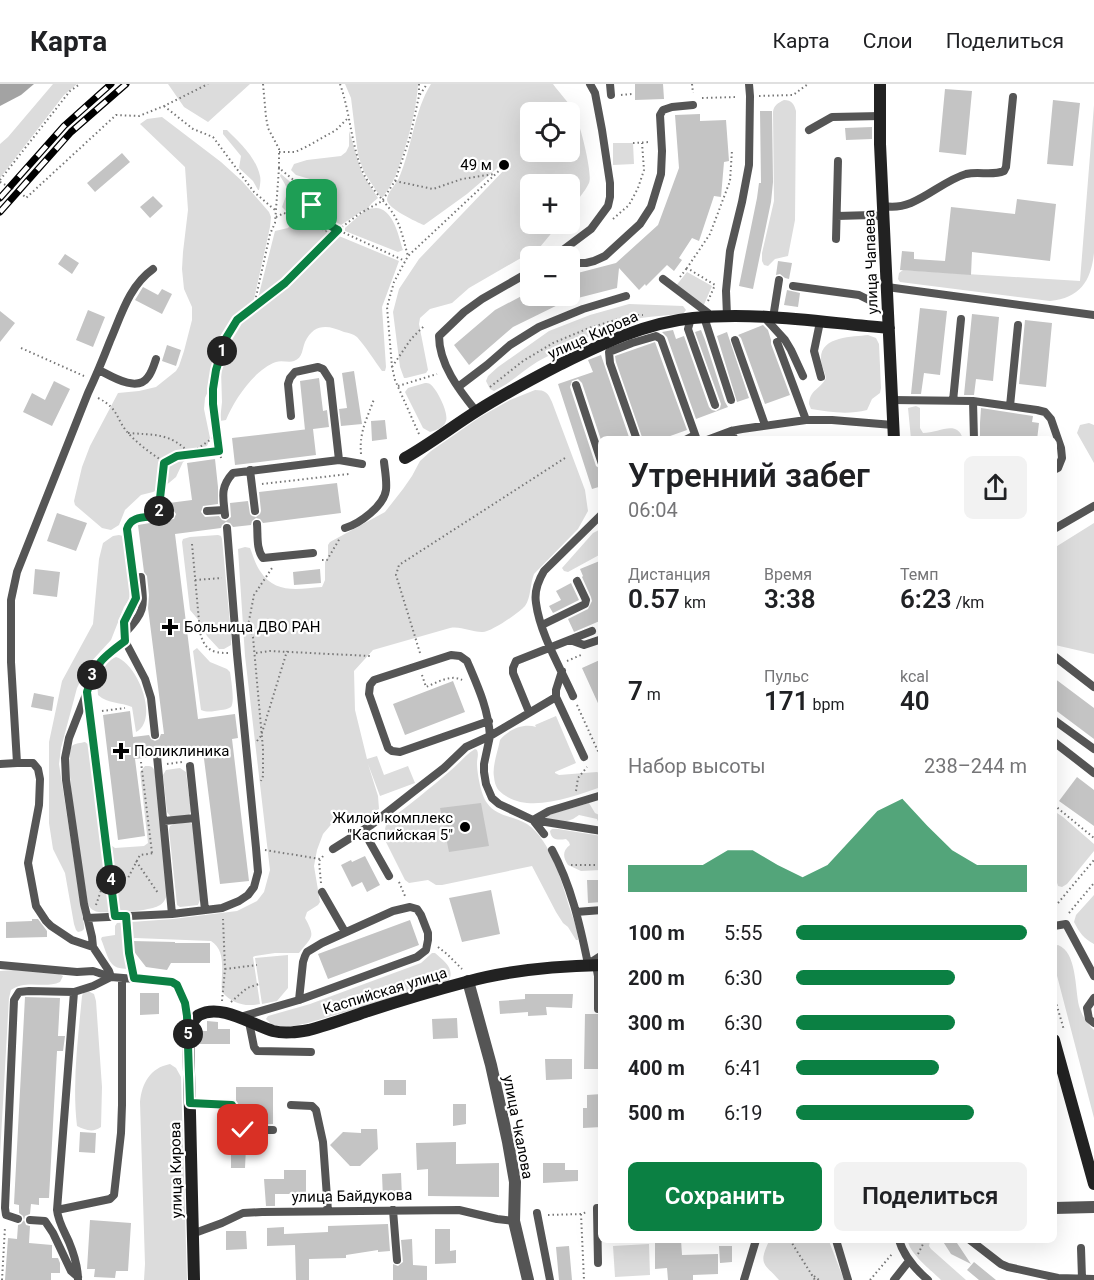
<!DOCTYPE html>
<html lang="ru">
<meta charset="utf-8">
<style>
:root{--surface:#fff;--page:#f2f2f2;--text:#202124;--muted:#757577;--line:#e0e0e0;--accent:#0b8043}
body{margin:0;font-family:Roboto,sans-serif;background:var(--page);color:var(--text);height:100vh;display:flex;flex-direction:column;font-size:22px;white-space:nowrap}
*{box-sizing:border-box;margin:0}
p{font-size:20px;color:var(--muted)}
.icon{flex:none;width:33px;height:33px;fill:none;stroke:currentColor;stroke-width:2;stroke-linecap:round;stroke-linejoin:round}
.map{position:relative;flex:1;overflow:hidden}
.details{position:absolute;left:598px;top:352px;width:459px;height:807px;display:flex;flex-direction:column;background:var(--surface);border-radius:9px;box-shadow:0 6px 24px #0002}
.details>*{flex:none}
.tools{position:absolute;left:520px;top:18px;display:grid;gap:12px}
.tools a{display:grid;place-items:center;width:60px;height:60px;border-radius:9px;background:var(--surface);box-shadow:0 6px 24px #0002;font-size:30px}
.pin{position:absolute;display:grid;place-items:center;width:51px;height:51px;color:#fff;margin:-26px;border-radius:12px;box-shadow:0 3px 9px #0006}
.km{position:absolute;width:30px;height:30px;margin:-15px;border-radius:50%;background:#222;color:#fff;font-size:16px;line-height:30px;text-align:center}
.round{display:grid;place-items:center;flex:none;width:63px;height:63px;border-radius:9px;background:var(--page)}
.headline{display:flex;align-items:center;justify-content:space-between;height:102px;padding:0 30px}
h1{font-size:33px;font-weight:600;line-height:45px}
.stats{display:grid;grid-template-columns:repeat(3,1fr);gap:9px;height:102px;padding:6px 30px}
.stats div{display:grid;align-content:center}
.stats b{font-size:26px;font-weight:600}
.stats small{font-size:16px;font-weight:400}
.stats p{font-size:16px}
.chart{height:168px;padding:12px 30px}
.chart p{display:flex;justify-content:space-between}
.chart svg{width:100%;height:108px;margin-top:6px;fill:var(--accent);opacity:.7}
.cta{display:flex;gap:12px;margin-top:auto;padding:12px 30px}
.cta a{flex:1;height:69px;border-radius:9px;background:var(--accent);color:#fff;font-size:24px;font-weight:600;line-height:69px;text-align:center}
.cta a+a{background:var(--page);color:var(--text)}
ul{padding:0 30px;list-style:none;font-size:20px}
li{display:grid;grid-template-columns:96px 72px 1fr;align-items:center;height:45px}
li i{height:15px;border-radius:8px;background:var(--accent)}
header{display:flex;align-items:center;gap:36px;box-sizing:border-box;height:84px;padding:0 30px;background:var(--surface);border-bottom:2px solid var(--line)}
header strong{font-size:28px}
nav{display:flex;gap:33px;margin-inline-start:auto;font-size:21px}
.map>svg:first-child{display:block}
</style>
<header>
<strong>Карта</strong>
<nav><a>Карта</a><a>Слои</a><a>Поделиться</a></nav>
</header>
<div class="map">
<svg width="1094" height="1196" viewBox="0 0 1094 1196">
<rect width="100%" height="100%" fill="#fff"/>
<path fill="#dcdcdc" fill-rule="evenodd" d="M53 0H77L64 11 0 94V60L8 53Z
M168 0H250L208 38 184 23Z
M345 0H418C417 25 405 69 395 93 392 100 387 107 383 113L381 114 364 88 358 71 351 14Z
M431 0H553C560 10 570 19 575 30 580 40 593 90 589 99 585 108 576 117 570 125V100H531V140H559L540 163 469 204 452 219 430 225 420 234 419 240 428 286 426 289 406 294H404L400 283 393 228 399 205 419 175 506 84V80H502L467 110 424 141C417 138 386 124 387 115 388 108 396 100 399 94 412 64 414 27 431 0ZM570 28V68H531V28Z
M784 16C792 16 794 20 796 27L795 136 788 172 775 175 768 182 764 181 762 177V169L774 117 773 28C774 21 778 19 784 16Z
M1094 21V169C1091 197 1080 214 1050 217L900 198 898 195 899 189 903 186 1080 197Z
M162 33 221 78 242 97 269 128 271 133 270 143 253 220 235 234 223 254 213 284 209 305 205 314 204 325 210 354 207 362 183 378 176 393 164 403 153 408 141 411 125 426 119 441 111 446 102 444 75 421 74 417 82 383 90 362 118 309 139 307 156 303 176 287 179 282 184 267 192 236V223L184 205 182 185 183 168 188 126 185 83 140 40 147 35Z
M223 46H227C239 58 256 73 260 92 261 96 260 102 259 106H258L253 97 239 84 241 72 223 50Z
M349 47 362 89 378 114 372 119 367 125C371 125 376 123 381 125 395 131 399 154 403 166L398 168 345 147V144L363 128 362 127 338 143 319 121 318 101 313 96 296 91 291 86 294 80 307 76 341 72 346 68 349 62Z
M613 59H633L634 80 613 81Z
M281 90 294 101 330 148 284 196 257 218 275 147 288 144 293 138V132L286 127 282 123C288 106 290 108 280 92Z
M339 152 399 177 382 223 386 283 385 287H382C374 276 366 263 357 253 353 250 349 249 344 248 328 241 314 239 305 258 302 265 303 274 294 277 289 279 282 276 276 278 255 285 234 316 226 336L220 337 222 318 221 286 229 256 239 239 284 203 286 199 289 198Z
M687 188 712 202 703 223 675 203Z
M629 220 683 222 686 226 683 230C669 231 654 232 641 234 610 241 565 263 537 278 522 287 510 300 494 307L490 305 486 297 488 292 498 283 549 247 590 231Z
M868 251 876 254 879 260 881 304 880 309 872 315 867 326C848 331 829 328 811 325L809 320C810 305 820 306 826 294 825 288 821 281 821 275 820 252 853 253 868 251Z
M425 299C427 299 429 299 430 300 437 305 449 329 446 337 444 344 436 346 430 348L423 344 405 308 408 304Z
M535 306C546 306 548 309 552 318L585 406 588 427 578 445 534 490C530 500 531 514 525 522 520 528 490 549 482 548 471 548 461 542 450 544L373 566 354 587 355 626 367 675 377 672 384 691 408 682 415 699 380 712 368 680 378 712 379 725C364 737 361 737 344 730L335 736 323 750 317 766 314 782 320 818 318 821 307 828 305 834C316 854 312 852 299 869H275L255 872 253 873 260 920C245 923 233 920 222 908 220 891 228 868 211 857L135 854 130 856 131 869 135 882 133 884C108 888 109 874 101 855L102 853 115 851V842L117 839 173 835 237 827 257 817 264 808 270 786 245 572 238 465 245 463 250 464C253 471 255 480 260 487 275 510 297 505 322 503L325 496V478L328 473V461L330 458 385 428 403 405 412 392 420 377 431 367 480 333 510 316Z
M916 322 920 324V344L923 349C939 349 957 335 963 355H911L908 324Z
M1089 339 1094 341V379L1077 349 1080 341Z
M1094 439V570L1055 561 1054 464Z
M601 445V470L568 488 564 487 562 484 593 449Z
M119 451 123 452 130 507 129 516 124 523 111 556 89 580 77 604 61 664 59 680 84 841V845L82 847 78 848 76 846 74 840 65 789 53 765 49 739V658L62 597 93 540 99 475 103 459 113 452Z
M218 451 221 452 222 455 231 550V561L224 565H219L207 552 201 539 190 526 182 458 183 455 190 453Z
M197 564 210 578 227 585 230 588C231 595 235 618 231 623 228 625 224 626 221 626 214 627 208 629 201 626L193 567Z
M116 573C137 579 160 635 136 648L132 623C121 618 108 620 98 611 98 608 97 605 98 601 98 591 107 576 116 573Z
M556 632 576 679 555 688V689L559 691 597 688 601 690V703C574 712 532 729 506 712 498 707 495 703 494 693 492 682 498 667 500 656 508 646 523 639 536 643L535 641Z
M85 658 89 661 100 748 105 757 115 764 144 762 148 759 140 688 145 682C151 682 153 682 155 688L167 811C165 816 163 820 158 822 150 827 103 831 95 827 91 825 90 824 88 820 85 798 62 675 72 662 75 659 81 659 85 658Z
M475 665 477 666C479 671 477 674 477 679 477 689 481 711 487 719 496 733 515 732 527 740 551 756 562 799 570 825 573 835 578 845 578 856H576L568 843 563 839 556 828 532 782 442 801H436L428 796 409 799 405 796 385 756V745L387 737C409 722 430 704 450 687 459 680 465 671 475 665Z
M180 684 186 688 191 727 189 731 171 733 167 728 163 691 166 686Z
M589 719 595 729 599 731 601 730V742L599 740 597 735 579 731 573 735 567 737 545 735 546 733 552 730Z
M1054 727 1063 733 1094 760V767L1067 800 1062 803 1058 802 1055 792Z
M189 738 192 740 193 743 200 816 198 821 180 823 177 821 169 746 170 742 174 740Z
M552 745H558L601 752V786L581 787 568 781C563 773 562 767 570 761L569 758 566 755C559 756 551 757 550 747Z
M1094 811V860C1084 855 1079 848 1074 838L1076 831Z
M1058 861C1077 868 1075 905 1079 922 1082 932 1087 939 1094 946V1034L1055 884V862Z
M432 869H435C444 877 456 885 448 898L308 939 288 943 272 941 266 935 268 932 310 920 421 879Z
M288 871V904L277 917 262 920 255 874Z
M14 886 57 889 63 892 60 898C44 905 26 895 11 906L9 914 0 1071V887Z
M84 907H88L94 910 96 917 102 1003 101 1043C93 1049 85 1046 77 1042 72 999 78 955 82 912Z
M170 980 176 984 181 993 187 1196H144L145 1180 140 1018C142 999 150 984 170 980Z
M769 1157H829L844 1196H779C764 1179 758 1181 769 1157Z
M908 1157H930L929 1162 931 1165 966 1196H941C932 1187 909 1169 908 1157Z
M649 1160 650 1191 615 1193 613 1162Z"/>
<path fill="#a3a3a3" d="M0 0H34L21 11 0 22Z"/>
<path fill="#c4c4c4" d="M635 0H663L664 15 635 16Z
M945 5 972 7 966 71 939 68Z
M1053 16 1080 19 1073 82 1047 80Z
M760 27H772L773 98 771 118 753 205 739 202 757 114 759 99H761Z
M700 30V37L726 36 729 77 724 78 721 113 714 112 699 157 692 154 679 174 682 176 674 187 667 181 646 202 645 200 639 206 619 184 617 204 570 216V215L513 243 469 281 454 261 495 226 531 207V212H570V191L616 179 658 141 679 84 675 31Z
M872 43V55L846 56 845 44Z
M122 69 130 78 95 108 87 99Z
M153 112 163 122 150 134 140 123Z
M1017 115 1056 120 1050 177 972 168 971 191 900 186 902 167 914 168V175L945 177 951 123 1015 130Z
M65 170 79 179 72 190 58 180Z
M778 177 792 179 789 195 785 194 780 190 776 191Z
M143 203 158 211 162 205 172 210 162 230 135 216Z
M787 206 800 209 798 223 784 221Z
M920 224 947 227 940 291 924 289 921 310H911Z
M88 226 105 233 93 263 76 256Z
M0 227 15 239 0 258Z
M972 230 999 233 993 297 976 295 974 311H964Z
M1025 236 1052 239 1046 303 1019 300Z
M763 241 768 246 771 256V260L790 311 765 320 741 254 738 251Z
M673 246 676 255 684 252 709 323 712 326 716 327 720 324 721 320 695 248 701 246 705 256 725 318 728 323 696 335 667 253 662 248Z
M727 248 749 314 737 318 717 252Z
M655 258 687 346 659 356H643L616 278 615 272Z
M167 261 181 266 176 282 162 277Z
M601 271 630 356H602V359L582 299 578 295 572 297 570 303 596 382 602 386V402L592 405 558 300 593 288 588 276Z
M354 287 362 340 341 342 339 325 347 324 342 289Z
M319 294 323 327 327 326 329 343 313 345 316 371 235 381 232 354 309 345 305 346 300 297Z
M54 297 70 305 52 342 23 328 32 309 45 316Z
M981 324 1033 332 1032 338 1039 339 1037 356H980V339Z
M385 336 387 355 372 357 371 337Z
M215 375 218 403V420L203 422 201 428 205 433 219 432 222 436 226 437 231 433 230 419 248 417 250 430 252 432 256 433 260 430 261 427 259 408 337 399 341 429 263 439 260 435 256 434 252 437 251 441 233 443 230 439 226 438 222 441 221 444 175 450 198 635 235 630 238 654 232 655 249 797 220 800 203 667 163 672 160 667 156 666 152 669 151 673 135 675 145 752 118 756 103 631 130 627 133 653 149 651 151 655 155 657 159 655 161 650H164L148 524 149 511 147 492 144 488 138 441 174 435 176 430 173 426 169 425V419L192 416 187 379Z
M57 429 87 439 76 467 47 457Z
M602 476V536L574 548 568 535 588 525 592 517 591 513 582 493 583 492 580 485Z
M35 485 60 488 57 513 33 510Z
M320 485 321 499 294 501 293 488Z
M571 499 579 516 553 529 549 522 561 516 556 507Z
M602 575V628L582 584Z
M1054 594 1094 624V655L1054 625Z
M453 597 465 628 405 651 393 620Z
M34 609 54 613 52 627 31 623Z
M1077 693 1094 706V742L1059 717Z
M481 719 489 762 449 768 440 724Z
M365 772 380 801 367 808 362 798 352 803 341 781 351 776 352 778Z
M587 796H602V818L588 819Z
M491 806 500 850 462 858 449 814Z
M32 835H38L47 847V853L6 854V838L32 837Z
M410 836 419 861 328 895 318 870Z
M132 857 175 858V859H210V879H171L167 886 146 883 132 865Z
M140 909H159V930L140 931Z
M525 910H573L572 924 546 923 547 931 528 932V928L500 930 499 917 525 915Z
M25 913 60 914 58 952H65L63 967H57L49 1114H39V1121L31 1120 30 1130 25 1132 24 1136 26 1141 30 1142 29 1159 52 1161V1174H58L60 1179V1189H51V1196H5L8 1154 17 1155 18 1141 21 1140 24 1136 23 1132 19 1129V1121L14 1120Z
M585 930H602V985H584Z
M457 934 458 954 433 955 432 935Z
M207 937 218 938V945H230V960H199V947H207Z
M545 975H572V995L546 996Z
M384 996H406V1011H384Z
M236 1003H273V1040H244L238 1038 239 1023 236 1018Z
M602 1010V1043L583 1044V1024H587V1011Z
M453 1020H466V1040L453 1042Z
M361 1045H377L378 1065 360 1082H350L330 1061 343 1048 361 1049Z
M80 1048 96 1049 95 1069 79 1068Z
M456 1058V1080L499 1079V1113L428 1112V1085L417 1086 416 1059Z
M246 1063 245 1084H231V1064Z
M543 1079H565V1086H578V1097L543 1099Z
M284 1086H306V1110H275V1122H266L264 1095H284Z
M401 1089 402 1114 383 1115 382 1090Z
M90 1136 131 1139 128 1187H116L115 1194 94 1193 95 1185H87Z
M388 1140 390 1167 378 1168V1166L346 1171V1174L309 1175V1196H296L295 1161 267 1162V1144L284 1143V1150L328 1148V1142Z
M435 1145H450V1167L456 1166V1179L435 1180Z
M226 1147H246L247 1165 226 1166Z
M412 1155 413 1181 427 1182V1196H393V1180L398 1182 403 1178 401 1156Z
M655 1156H681L682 1171 718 1170V1190L693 1191V1196H668L667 1184 655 1185Z
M942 1156H955L971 1180 951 1170Z
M569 1162 572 1196H559L556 1163Z
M719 1162H732V1178L720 1179Z
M974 1178 996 1196H979L967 1186Z"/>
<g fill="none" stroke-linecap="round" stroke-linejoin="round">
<path stroke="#777" stroke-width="2" stroke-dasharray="1.5 3" stroke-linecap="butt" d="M263 0 266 33 268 44 279 65V84L296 98 327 140 338 146 405 177
M340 0C350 28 351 59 362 86 369 103 382 114 392 128 401 140 404 159 408 172
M419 0V12
M692 0 693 9
M621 11 632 10
M759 12 793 11 808 0
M702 14 738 13
M164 22 193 45 213 53 254 108 275 126
M633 59 650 58
M279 68H295L308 62 336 46 349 33
M0 96 70 7 80 0
M395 97 433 105 462 95 494 90
M0 98 21 109 26 114 116 31 139 32 164 22 208 0
M276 133 284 129 334 150
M613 135 629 121 638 104 644 86 642 59
M680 193 687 184
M708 217 715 201 687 184 710 150 730 97 732 66
M254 222 270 150 275 139 279 84
M21 264 84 292
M392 283 411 255 424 242
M398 302 437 290
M490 303 523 277 553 259 589 244 632 231H643
M98 314C120 325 115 335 129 350 139 361 152 370 164 378
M128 349C154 351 172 349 190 370L217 351
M419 350 395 296 392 283 387 223 394 198 408 172 502 84
M361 370C359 348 367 335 374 315
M221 374 213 320V305L216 286 227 254 237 236 285 199 338 146 359 130 382 117 395 97 410 53 419 12 427 0
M262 400 349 390
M159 421 164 379 177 372 219 367
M192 460 200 548C204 565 211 569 228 569
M322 476H327L340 454
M195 496 222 494
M249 540 253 553 263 665V692L261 697
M247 547 254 511 272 484
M256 569 270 567 370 572
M420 569 396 491 399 481 565 374
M567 577 581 571
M422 591 426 603C438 598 451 590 462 596
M577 621 602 676
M102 627 125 624
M257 657 261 652 287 567
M141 678 152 769
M167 680 182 678
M576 707 578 694 587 683
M1054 721 1094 754
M106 758 114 824
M265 766 320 775
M136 777 158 809
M571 781H602
M399 798 405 812
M321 799 319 777 324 771
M1058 819 1094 776
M96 821 104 798 111 796 128 794 140 771 155 769
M1069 829 1094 799
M127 844 129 869 132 883
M438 863 447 870 462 885
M225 885 257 881
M1054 912 1064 946
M222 917 225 885 223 835
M231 918 247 904 259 900
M581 1130 584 1196
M548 1131 581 1130 587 1128
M790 1156 815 1196
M918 1170 925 1156
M814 1192 819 1196
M2 1196 5 1143
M870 1196 892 1170"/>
<path stroke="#555" stroke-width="8" d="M610 0 611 11
M809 46 832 33 881 32
M884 122C915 128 938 98 966 90 979 87 992 92 1004 87L1006 83 1013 13
M837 132 872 131 884 133
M836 155 838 77
M555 172 591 145 608 122 610 113V99L602 46 595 9 590 0
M570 179H586L594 177 605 172 640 140 651 123 661 90 662 67 660 31 663 26 672 23 693 21
M663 195 708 229 710 233
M793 202 859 211 873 218
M887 203 1094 231
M727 232 726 207 730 167 742 118 749 81 750 12 749 0
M704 233 731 316
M764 233 785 256 791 266 803 292
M691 234 688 245 715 321
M773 234 779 196
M820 238 814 267 821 293
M735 256 765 341
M777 258 806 336
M99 286C111 292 137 309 148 293 152 288 154 281 156 275
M576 301 602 380
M458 303 487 281 510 261 539 243 583 225 626 212
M892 316 973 317 1037 326 1045 328 1051 335 1061 364 1062 374 1058 384 1054 386
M953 317 961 235
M973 317 974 356
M1010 322 1018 241
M476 327C459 306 439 280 439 252L464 228 482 215 531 187
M291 332 288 300 290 294 295 288 318 283 323 285 330 296 339 376
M731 347 735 356
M637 356 610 279 609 268 632 259 656 252 661 255 697 356
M685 356 695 351
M707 356 731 347 742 345 806 336H832L893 341
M250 386 255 427
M207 427 224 426
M225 431C223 413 220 403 233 389L339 376 362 380
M257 440C258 451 256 465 263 474L313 469
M345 444C359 440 384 422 386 406 387 397 385 387 384 378
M1054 445 1094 422
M542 541 585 520 586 516 577 497
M125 549C146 527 144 523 141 493
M570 556 584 561 602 555
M125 557 145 595 151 614 155 651
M1054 572 1094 603
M562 587 556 606V613L490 652 484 680V688L486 700 492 714 499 720 533 736 602 747
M88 609 105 749
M573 612C560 583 540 550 536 519 534 507 538 497 544 487L602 430
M556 613 584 673
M529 628 513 589V584L516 577 592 547
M1054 636 1094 665
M1054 658 1094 689
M157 672 172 830
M0 680 17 679
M190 682 205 826
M533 736 549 727 602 711
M533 736 544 750
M164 737 195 734
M363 746 389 792
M333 765 371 741 413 708 444 684 466 663 490 652C488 624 478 603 467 577L460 572 451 571 374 596 370 601 369 610 388 664 392 667 400 668 489 637
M552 766C571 801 580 841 588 880L602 871
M322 808 345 848
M576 828 602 826
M87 834 172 830 222 824 239 817 248 811 254 803 258 788 256 764 237 570 227 444
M1054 842 1066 840 1094 892
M93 863 72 856 51 842 46 837 36 822 28 779 39 721 40 695 38 685 33 679H17L11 578V516L17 488 88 309C96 292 103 275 110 257 121 232 129 202 153 185
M0 881 77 888 93 887 111 893 172 898 177 901 185 919 188 944
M596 881 598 892V925
M111 893 109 887 93 863 92 853 84 820 66 696 65 674 69 654 87 608 92 590 105 572 125 557 124 538 136 514 127 445 129 440 136 435 170 431
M1094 914 1087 924 1089 935 1094 939
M240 933 299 916 417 873 426 866 428 856V849L421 831 417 825 410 823 393 827 322 859 307 868 305 872 303 878 299 916
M249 938 254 963 257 967 311 968
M190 1019 229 1020 233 1023 232 1039 234 1043 243 1046H273
M291 1021 312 1022 316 1026 323 1058 328 1127
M57 1126 110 1115 114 1111 121 1049 122 1021V894
M393 1126 397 1176
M537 1129 550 1196
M18 1135 6 1131 5 1124 14 916 19 908 29 907 74 908
M30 1136 45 1137 53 1149 71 1187 78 1193
M192 1150 222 1139 243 1129 262 1128 459 1126 497 1135 514 1137
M836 1156 848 1196
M899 1156C904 1173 915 1185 928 1196
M970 1156 1001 1180 1008 1183 1058 1194 1094 1195
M1081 1164 1082 1194
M598 1179 597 1126V1124H602
M78 1196C78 1183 74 1170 69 1158 64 1147 58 1137 57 1126L74 908 93 902 111 893
M744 1196 756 1156
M894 1196 909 1177"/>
<path stroke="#555" stroke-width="12" d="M468 897 491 981 508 1058 515 1098 514 1137 528 1196
M1054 1124 1094 1123"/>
<path stroke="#222" stroke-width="12" d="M880 0V60L894 356
M405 374C430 360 453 342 477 327 504 310 532 295 561 280 604 259 645 239 693 234 757 227 825 239 889 244
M1054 956 1094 1100
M194 1196 188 946C191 941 194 934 199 931 221 919 252 941 273 947 285 950 297 948 309 946 328 941 347 934 365 928 399 917 432 907 466 898 509 886 557 882 602 881"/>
<defs>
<path id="rail" d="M0 114 64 42 111 0
M0 128 71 48 126 0"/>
</defs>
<use href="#rail" stroke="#000" stroke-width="7"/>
<use href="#rail" stroke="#fff" stroke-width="4.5" stroke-dasharray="14" stroke-linecap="butt"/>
</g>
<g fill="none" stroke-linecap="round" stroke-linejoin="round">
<defs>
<path id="route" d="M243 1046 234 1043 232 1039 233 1023 232 1021 190 1019 187 932 185 919 177 901 172 898 134 894 129 869 126 832H115L87 608C95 579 102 574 125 557L124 538 136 514 127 445C131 431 146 434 158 432L164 379 177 372 219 367 213 320V305L216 286 226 254 237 236 285 199 338 146 327 140 312 121"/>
</defs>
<use href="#route" stroke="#fff" stroke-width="12"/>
<use href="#route" stroke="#0b8043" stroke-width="8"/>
</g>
<g fill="#000" stroke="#fff" stroke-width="2">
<circle cx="504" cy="81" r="6"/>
<path d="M167 534h6v6h6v6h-6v6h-6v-6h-6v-6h6z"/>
<path d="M118 658h6v6h6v6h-6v6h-6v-6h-6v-6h6z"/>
<circle cx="465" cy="743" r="6"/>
</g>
<g text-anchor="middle" stroke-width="4.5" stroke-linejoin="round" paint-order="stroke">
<g font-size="15" fill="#000" stroke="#fff" text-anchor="end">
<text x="492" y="86">49 м</text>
<text x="184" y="548" text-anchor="start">Больница ДВО РАН</text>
<text x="134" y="672" text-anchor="start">Поликлиника</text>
<text x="453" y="739">Жилой комплекс<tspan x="453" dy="17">"Каспийская 5"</tspan></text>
</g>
<g font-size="15" fill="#000" stroke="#fff">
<text transform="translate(871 178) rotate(-92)" y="5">улица Чапаева</text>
<text transform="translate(593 251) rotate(-24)" y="5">улица Кирова</text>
<text transform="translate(385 907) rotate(-17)" y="5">Каспийская улица</text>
<text transform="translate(518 1043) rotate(79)" y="5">улица Чкалова</text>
<text transform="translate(176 1086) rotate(-91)" y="5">улица Кирова</text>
<text transform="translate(352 1112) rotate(-1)" y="5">улица Байдукова</text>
</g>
</g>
</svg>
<div class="tools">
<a><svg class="icon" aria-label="locate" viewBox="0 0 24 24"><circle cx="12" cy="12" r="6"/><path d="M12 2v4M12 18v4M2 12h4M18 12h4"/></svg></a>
<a>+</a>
<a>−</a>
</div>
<div class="pin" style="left:312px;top:121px;background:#1e9e55"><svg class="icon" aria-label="arrive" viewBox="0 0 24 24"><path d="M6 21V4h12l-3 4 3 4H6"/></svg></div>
<div class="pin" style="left:243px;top:1046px;background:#d93025"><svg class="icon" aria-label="check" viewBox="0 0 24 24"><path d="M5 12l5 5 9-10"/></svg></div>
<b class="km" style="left:222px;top:267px">1</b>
<b class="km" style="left:159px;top:427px">2</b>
<b class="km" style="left:92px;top:591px">3</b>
<b class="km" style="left:111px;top:796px">4</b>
<b class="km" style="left:188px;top:950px">5</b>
<section class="details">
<div class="headline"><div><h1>Утренний забег</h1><p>06:04</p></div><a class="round"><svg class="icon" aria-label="share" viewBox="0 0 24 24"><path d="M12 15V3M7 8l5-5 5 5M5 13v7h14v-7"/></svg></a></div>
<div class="stats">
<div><p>Дистанция</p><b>0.57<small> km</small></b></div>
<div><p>Время</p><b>3:38</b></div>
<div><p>Темп</p><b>6:23<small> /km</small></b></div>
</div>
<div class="stats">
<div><b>7<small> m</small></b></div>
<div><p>Пульс</p><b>171<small> bpm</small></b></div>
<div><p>kcal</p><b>40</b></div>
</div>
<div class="chart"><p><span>Набор высоты</span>238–244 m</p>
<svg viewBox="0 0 160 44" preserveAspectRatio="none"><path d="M0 44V33L10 33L20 33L30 33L40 27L50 27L60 33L70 38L80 33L90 22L100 11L110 6L120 17L130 27L140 33L150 33L160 33V44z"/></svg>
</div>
<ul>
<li><b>100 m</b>5:55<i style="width:100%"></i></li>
<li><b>200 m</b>6:30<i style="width:69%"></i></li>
<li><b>300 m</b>6:30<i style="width:69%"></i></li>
<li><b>400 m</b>6:41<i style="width:62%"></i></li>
<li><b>500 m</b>6:19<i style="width:77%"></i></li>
</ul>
<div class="cta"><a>Сохранить</a><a>Поделиться</a></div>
</section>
</div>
